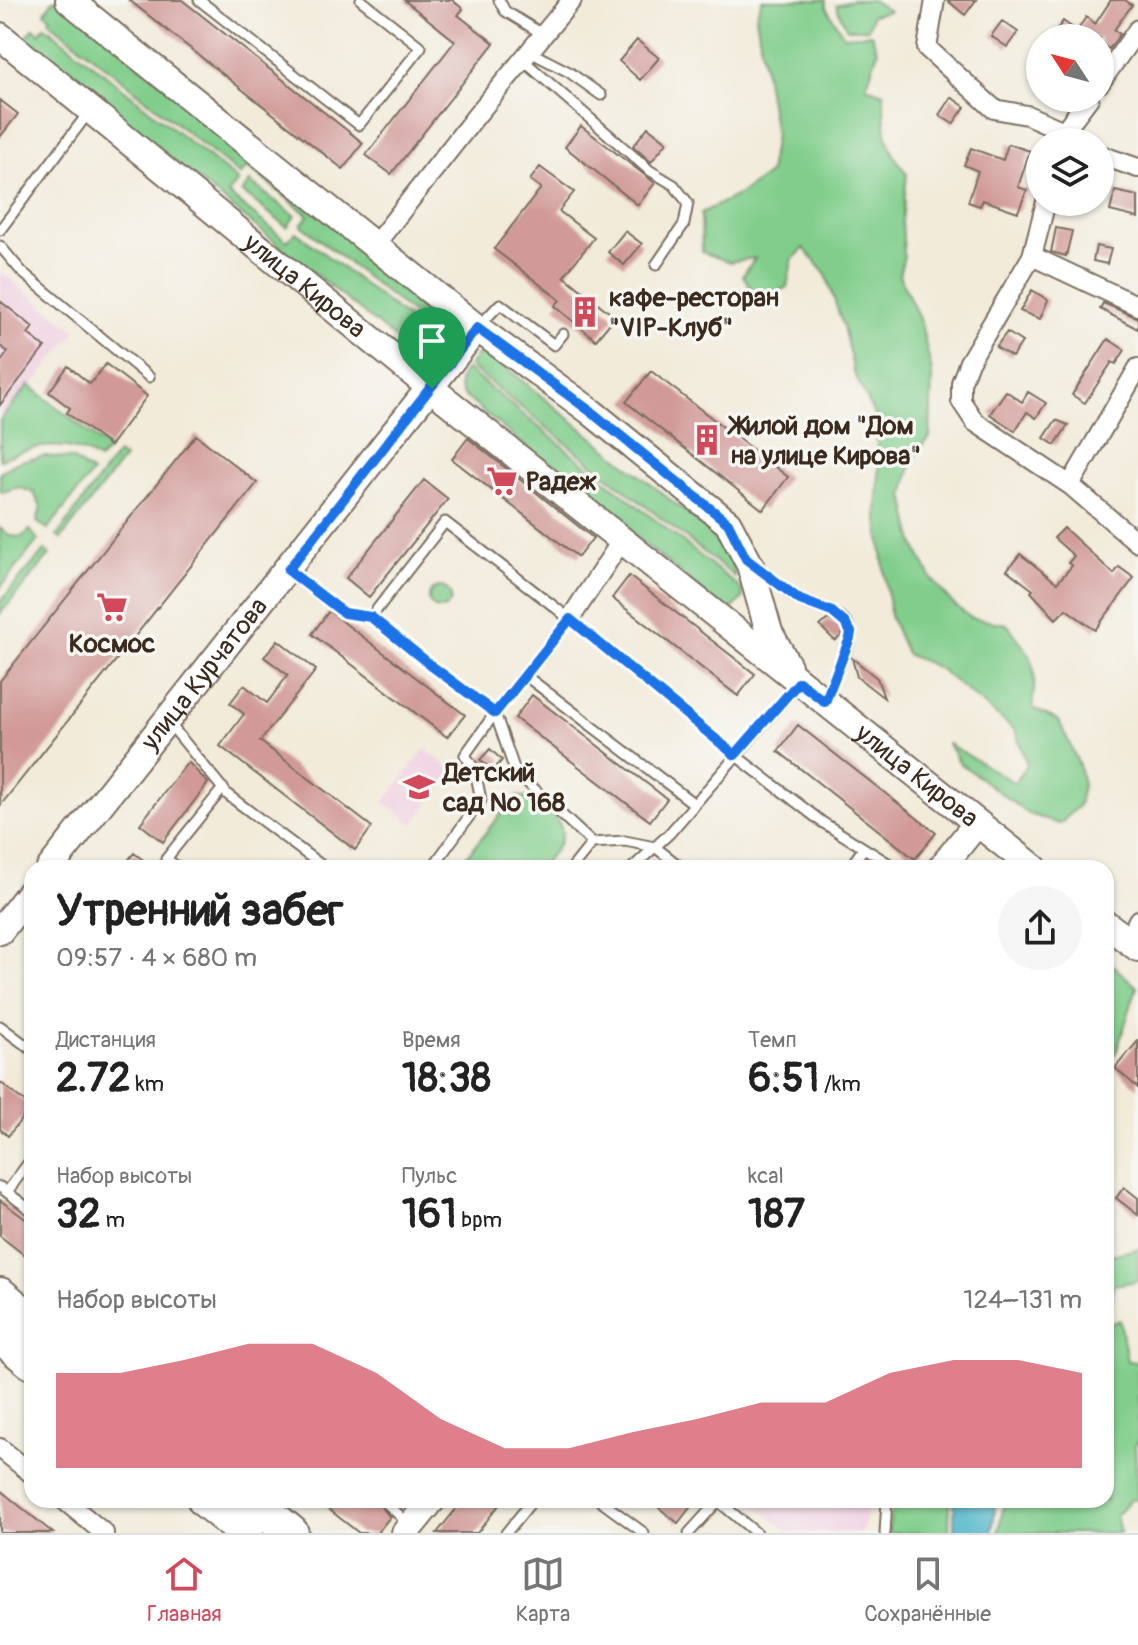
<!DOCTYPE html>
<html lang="ru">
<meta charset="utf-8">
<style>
:root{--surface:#fff;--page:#f6f6f6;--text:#222;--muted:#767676;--line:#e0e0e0;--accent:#d1495b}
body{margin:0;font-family:Pangolin,sans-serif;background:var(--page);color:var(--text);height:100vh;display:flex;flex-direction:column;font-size:30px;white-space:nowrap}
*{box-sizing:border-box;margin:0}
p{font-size:26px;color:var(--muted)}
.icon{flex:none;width:44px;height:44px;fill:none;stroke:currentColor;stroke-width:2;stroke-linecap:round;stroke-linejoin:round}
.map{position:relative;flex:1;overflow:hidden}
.panel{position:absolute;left:24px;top:860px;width:1090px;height:648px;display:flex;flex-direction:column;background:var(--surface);border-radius:24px;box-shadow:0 2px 6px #0004}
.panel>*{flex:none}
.needle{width:52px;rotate:306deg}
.controls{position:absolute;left:1026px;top:24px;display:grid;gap:16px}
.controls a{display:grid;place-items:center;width:88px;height:88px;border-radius:50%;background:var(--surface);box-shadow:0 2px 6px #0004;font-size:40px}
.pin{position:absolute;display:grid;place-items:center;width:68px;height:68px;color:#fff;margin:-82px -34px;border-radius:50% 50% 50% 0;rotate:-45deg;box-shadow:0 0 8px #0007}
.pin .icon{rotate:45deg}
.round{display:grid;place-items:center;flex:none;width:84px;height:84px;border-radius:42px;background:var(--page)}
.summary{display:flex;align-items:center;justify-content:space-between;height:136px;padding:0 32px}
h1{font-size:44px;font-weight:700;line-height:60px}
.metrics{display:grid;grid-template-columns:repeat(3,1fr);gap:12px;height:136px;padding:8px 32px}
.metrics div{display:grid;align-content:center}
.metrics b{font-size:40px;font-weight:700}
.metrics small{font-size:22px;font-weight:400}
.metrics p{font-size:22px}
.chart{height:224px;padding:16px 32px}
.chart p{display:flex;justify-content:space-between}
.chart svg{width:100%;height:144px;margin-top:8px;fill:var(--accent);opacity:.7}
.menu{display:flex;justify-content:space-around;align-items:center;height:112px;border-top:2px solid var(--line);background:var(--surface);font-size:22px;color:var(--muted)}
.menu a{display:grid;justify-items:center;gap:4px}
.menu .on{color:var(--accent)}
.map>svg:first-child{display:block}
</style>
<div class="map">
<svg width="1138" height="1533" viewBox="0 0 1138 1533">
<rect width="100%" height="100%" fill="#f6f6f2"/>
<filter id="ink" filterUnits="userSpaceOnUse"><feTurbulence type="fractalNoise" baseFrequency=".0125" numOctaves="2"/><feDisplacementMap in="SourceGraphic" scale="16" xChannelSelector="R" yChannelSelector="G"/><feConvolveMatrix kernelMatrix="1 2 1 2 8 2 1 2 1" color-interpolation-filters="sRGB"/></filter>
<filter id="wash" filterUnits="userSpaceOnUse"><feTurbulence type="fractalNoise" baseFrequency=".006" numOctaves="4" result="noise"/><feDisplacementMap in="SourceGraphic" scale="32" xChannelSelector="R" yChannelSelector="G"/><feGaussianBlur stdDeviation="1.8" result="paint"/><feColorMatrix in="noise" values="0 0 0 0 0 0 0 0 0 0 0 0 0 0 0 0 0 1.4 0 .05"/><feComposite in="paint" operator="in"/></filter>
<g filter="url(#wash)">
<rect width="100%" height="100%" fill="#f2ebda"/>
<path fill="#f1d0e2" d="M0 271 76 331 0 426Z
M425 749 453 771 413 824 384 802Z
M749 1500H872L861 1533H790Z"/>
<path fill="#81ce8c" stroke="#5e7c55" stroke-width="2" d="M53 0H60L453 321 455 329 449 343 301 225 308 215 248 167 240 175 49 21 51 18 45 12Z
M762 0H826V7L844 36 871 34 878 51 866 87 884 93C884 128 884 146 907 174L902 222 904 256 899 275 921 323 932 373 930 437 912 460 904 495 914 543 931 578 953 604 971 618 1007 624C1034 659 1038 663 1032 708L1059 721 1079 765 1083 785 1079 805 1060 824 1029 814 960 763 947 743 1015 783 1027 764 1015 730 937 667 906 654 890 616 877 513 879 474 875 415 854 373 843 326 826 275 804 248 792 260 787 287 758 302 743 275 755 258 729 262 702 252 701 213 738 195 769 174 775 134 756 16Z
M853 0H872L889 11 872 15 868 29H847L836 5Z
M45 26 238 181 228 194 287 241 296 232 447 349 431 362 422 360 24 40 34 28 39 33Z
M250 182 295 216 287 227 242 192Z
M482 353 489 354 709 531 731 561 735 577 469 366 476 356Z
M466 369 733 582 742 590 743 598 731 610 724 609 462 394C457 383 459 378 466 369Z
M29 385 109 449 99 460C68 439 32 445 0 460V420Z
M117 454 124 458 61 539 57 536Z
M46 456 72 459 92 473 48 529 37 522 41 507 34 493 19 487 2 492 0 490V472L20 461Z
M0 528 11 536 22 537 30 530 38 540 0 588Z
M45 550 50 555 0 614V602Z
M429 598a11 11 0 1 1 22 0a11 11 0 1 1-22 0Z
M519 796C531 799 538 804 547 811 576 832 557 847 540 868H457L511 801Z
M1106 959 1137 987 1117 1050 1106 1068Z
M1138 1249V1281L1113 1285 1111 1305H1106V1256Z
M1120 1320 1127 1361 1138 1362V1443L1135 1444 1138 1500H1130L1116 1515 1120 1533H998L1005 1500H1106V1325Z
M899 1500H950L949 1533H888L892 1507 900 1505Z"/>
<path fill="#4bb4c9" stroke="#436f74" stroke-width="2" d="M954 1500H996L992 1533H954Z"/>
<g id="blocks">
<path fill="#d19a98" d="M129 0H182L363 143 343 169Z
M404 0H452L463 9 458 15 494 43 391 174 366 155 455 41Z
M947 0H976L965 15Z
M1111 0H1125L1132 5 1114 30 1120 34 1109 49 1100 43V38H1094L1079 28 1086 17 1095 24Z
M1002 21 1018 32 1007 47 991 36Z
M1063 21 1073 28 1066 38H1051Z
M637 40 659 58 640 80 619 61Z
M951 97 965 107 953 124 939 115Z
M0 100 18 114 0 137Z
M581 126 655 183 638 205 565 147Z
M648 127 667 142 651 162 633 146Z
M1008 144 1030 151 1018 187 1027 190 1018 212 983 200 980 206 968 202 978 171 964 165 971 148 1003 160Z
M540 167 574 192 559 211 594 238 564 276 615 317 596 340 555 306 560 300 494 249 541 188 530 180Z
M1115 191 1138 196V218L1110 211Z
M1056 228 1072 231 1066 256 1051 252Z
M625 231 642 244 624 265 608 252Z
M1096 246 1111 249 1107 264 1093 261Z
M1032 290 1048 300 1040 319 1020 311Z
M0 301 33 327 28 334 45 347 0 405V363L8 352 0 346Z
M1103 303 1138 318V329L1100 309Z
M1007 332 1022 342 1012 357 996 347Z
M1108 339 1125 350 1116 364 1112 362 1085 403 1072 395Z
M106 364 147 396 110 446 67 413 70 408 49 392 68 366 90 384Z
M651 371 788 477 763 510 626 402Z
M1006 391 1022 402 1028 392 1046 403 1036 418 1027 412 1015 431 990 414Z
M1056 420 1068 425 1055 445 1044 438Z
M196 435 257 483 0 806V681Z
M468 438 593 538 578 557 452 459Z
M424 480 448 499 369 597 346 578Z
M1064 528 1114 574 1119 567 1134 578 1095 630 1066 609 1056 619 1031 592 1033 590 1007 570 1020 554 1057 583 1072 566 1068 563 1074 556 1054 538Z
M629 576 755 674 738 696 612 598Z
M329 611 465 715 447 737 312 634Z
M828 619 839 625 843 634 835 641 820 626Z
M278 640 316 670 260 741 372 827 355 850 220 746 244 714 230 703 244 685 267 703 288 675 264 657Z
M852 658 877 678 884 698 857 677Z
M532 695 667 799 650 821 515 718Z
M798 725 936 833 915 859 778 751Z
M490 749 502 760 493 771 480 760Z
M188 762 208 783 163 842 140 824Z
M134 853 154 868H122Z
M1138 1041V1088L1115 1068Z
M0 1082 31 1107 8 1136 0 1129Z
M1124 1187 1138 1198V1215L1116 1198Z
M0 1200 32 1224V1261L0 1236Z
M0 1490 53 1533H0Z
M317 1500H376L390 1517 377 1533H359Z
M463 1500H503L477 1533H437Z
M649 1500H696L678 1523Z"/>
</g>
</g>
<g filter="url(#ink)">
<use href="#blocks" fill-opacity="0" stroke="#7b6e60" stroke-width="2"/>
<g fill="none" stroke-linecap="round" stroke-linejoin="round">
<defs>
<path id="lane" d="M199 0 359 125 421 47 361 0
M499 0 505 11 544 35
M530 52 569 72 601 95
M523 60 649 170 674 185 688 203 684 224 656 265
M0 230 89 112
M0 246 22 272 149 377
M478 327 500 304 554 345 563 334
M759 568C772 579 785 590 799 600 814 609 848 610 851 633 852 646 830 682 826 698
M290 572 344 613 371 617 445 522 556 608 735 755 822 822 896 868
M371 617 433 667 495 713 465 755 475 770 481 800 432 868
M570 619 495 713 515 771 592 843 572 868
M526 676 693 803
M169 723 228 795 325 868
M592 843 625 841 655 847 682 868
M179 868 166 859 223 788
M632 868 669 834 797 685
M849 868 864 848
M0 1026 32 1050
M0 1187 32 1211
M7 1192 32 1158
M383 1500 410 1525
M599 1500 644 1533
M717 1500 756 1533
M506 1533 533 1500
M689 1533 718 1501
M885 1533 887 1500"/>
<path id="street" d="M935 0 927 48 994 109 1027 115 1064 131 1077 142
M1100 83 1138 29
M1061 142 1064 131 1089 98
M1100 155 1138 168
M1046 202 1032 256 969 362 961 383V401L975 422 1070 485 1138 543
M374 246 476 116 572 0
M1032 256 1138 306
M1070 485 1138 368
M570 619 622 540
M1128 941 1138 920
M0 1448 32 1474
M64 1500 104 1533"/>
<g id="secondary">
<path d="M69 0 477 328 590 411 728 523 750 565 769 632 788 666"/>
<path id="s1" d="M0 36 432 389 1034 868"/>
<path id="s2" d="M50 868 477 328"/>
<path d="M941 868 977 823"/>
<path d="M1106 924 1138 948"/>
<path d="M0 931 32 890"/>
<path d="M405 1533 432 1500"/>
</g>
<path id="highway" d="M0 1295 32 1321
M0 1336 32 1362
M205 1500 246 1533
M251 1500 291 1533"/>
</defs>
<use href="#lane" stroke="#7b6e60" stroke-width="13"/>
<use href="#street" stroke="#7b6e60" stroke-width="22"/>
<use href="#secondary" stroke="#7b6e60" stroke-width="30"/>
<use href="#highway" stroke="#7b6e60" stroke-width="38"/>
<use href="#lane" stroke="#fff" stroke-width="9"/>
<use href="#street" stroke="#fff" stroke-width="18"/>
<use href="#secondary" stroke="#fff" stroke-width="26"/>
<use href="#highway" stroke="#fff" stroke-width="34"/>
</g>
</g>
<g fill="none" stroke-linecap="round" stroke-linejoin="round" filter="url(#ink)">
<defs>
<path id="route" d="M477 328 590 411 728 523 746 559 800 600 832 612 845 623 851 632 850 638 825 702 799 682 735 755 570 619 495 713 433 667 371 617 344 613 288 570Z"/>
</defs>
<use href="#route" stroke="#fff" stroke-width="16"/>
<use href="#route" stroke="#1a73e8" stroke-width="10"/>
</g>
<defs>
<symbol id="building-bare" viewBox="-9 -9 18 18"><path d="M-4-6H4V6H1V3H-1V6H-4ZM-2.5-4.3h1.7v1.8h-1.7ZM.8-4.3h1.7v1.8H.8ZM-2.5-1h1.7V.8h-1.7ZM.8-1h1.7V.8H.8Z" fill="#d1495b" stroke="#f6f6f2" stroke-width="2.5" paint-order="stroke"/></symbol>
<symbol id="supermarket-bare" viewBox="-9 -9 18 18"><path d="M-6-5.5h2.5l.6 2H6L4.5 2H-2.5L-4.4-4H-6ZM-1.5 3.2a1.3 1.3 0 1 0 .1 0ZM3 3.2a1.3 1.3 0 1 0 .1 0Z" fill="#d1495b" stroke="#f6f6f2" stroke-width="2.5" paint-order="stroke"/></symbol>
<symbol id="school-bare" viewBox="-9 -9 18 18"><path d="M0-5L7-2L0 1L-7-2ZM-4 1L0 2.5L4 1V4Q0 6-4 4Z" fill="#d1495b" stroke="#f6f6f2" stroke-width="2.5" paint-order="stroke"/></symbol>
</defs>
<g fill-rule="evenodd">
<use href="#building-bare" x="563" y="290" width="44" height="44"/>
<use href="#building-bare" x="685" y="418" width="44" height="44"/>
<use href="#supermarket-bare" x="480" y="459" width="44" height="44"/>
<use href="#supermarket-bare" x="90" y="585" width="44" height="44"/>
<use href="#school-bare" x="397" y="765" width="44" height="44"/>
</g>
<g text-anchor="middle" stroke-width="7" stroke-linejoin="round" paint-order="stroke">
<g font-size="26" fill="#3b2a1e" stroke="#f6f6f2">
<text dy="9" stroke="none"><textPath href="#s1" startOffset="394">улица Кирова</textPath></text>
<text dy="9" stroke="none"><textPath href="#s2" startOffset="248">улица Курчатова</textPath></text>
<text dy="9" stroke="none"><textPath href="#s1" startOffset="1178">улица Кирова</textPath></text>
</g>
<g font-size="26" font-weight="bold" fill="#3b2a1e" stroke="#f6f6f2" text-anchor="start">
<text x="609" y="306">кафе-ресторан<tspan x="609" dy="30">"VIP-Клуб"</tspan></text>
<text x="731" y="434">Жилой дом "Дом<tspan x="731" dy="30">на улице Кирова"</tspan></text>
<text x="526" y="490">Радеж</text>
<text x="112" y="652" text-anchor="middle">Космос</text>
<text x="443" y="781">Детский<tspan x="443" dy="30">сад № 168</tspan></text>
</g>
</g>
</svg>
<div class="controls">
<a><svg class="needle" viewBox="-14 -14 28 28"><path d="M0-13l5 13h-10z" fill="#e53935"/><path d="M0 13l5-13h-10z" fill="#767676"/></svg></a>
<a><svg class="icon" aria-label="layers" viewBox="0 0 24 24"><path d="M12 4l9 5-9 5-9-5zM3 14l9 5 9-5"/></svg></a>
</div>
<div class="pin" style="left:432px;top:389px;background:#1e9e55"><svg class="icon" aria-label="arrive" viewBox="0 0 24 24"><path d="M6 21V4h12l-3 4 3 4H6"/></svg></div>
<section class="panel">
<div class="summary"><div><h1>Утренний забег</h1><p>09:57 · 4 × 680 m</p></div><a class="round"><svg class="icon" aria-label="share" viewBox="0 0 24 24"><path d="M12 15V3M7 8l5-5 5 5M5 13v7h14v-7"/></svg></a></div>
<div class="metrics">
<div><p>Дистанция</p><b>2.72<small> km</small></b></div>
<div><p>Время</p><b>18:38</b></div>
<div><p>Темп</p><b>6:51<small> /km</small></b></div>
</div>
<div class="metrics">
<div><p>Набор высоты</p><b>32<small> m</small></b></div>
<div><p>Пульс</p><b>161<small> bpm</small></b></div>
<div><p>kcal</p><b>187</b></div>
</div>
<div class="chart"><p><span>Набор высоты</span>124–131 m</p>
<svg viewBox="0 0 160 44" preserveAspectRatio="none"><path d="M0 44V15L10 15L20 11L30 6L40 6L50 15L60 29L70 38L80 38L90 33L100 29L110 24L120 24L130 15L140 11L150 11L160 15V44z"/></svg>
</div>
</section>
</div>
<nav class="menu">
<a class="on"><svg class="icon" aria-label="home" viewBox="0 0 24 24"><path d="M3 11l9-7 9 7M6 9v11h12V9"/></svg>Главная</a>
<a><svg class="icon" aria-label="map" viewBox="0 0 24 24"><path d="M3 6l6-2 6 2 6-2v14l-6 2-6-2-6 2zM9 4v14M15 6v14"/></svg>Карта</a>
<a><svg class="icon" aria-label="saved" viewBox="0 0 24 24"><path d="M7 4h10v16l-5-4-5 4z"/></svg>Сохранённые</a>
</nav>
